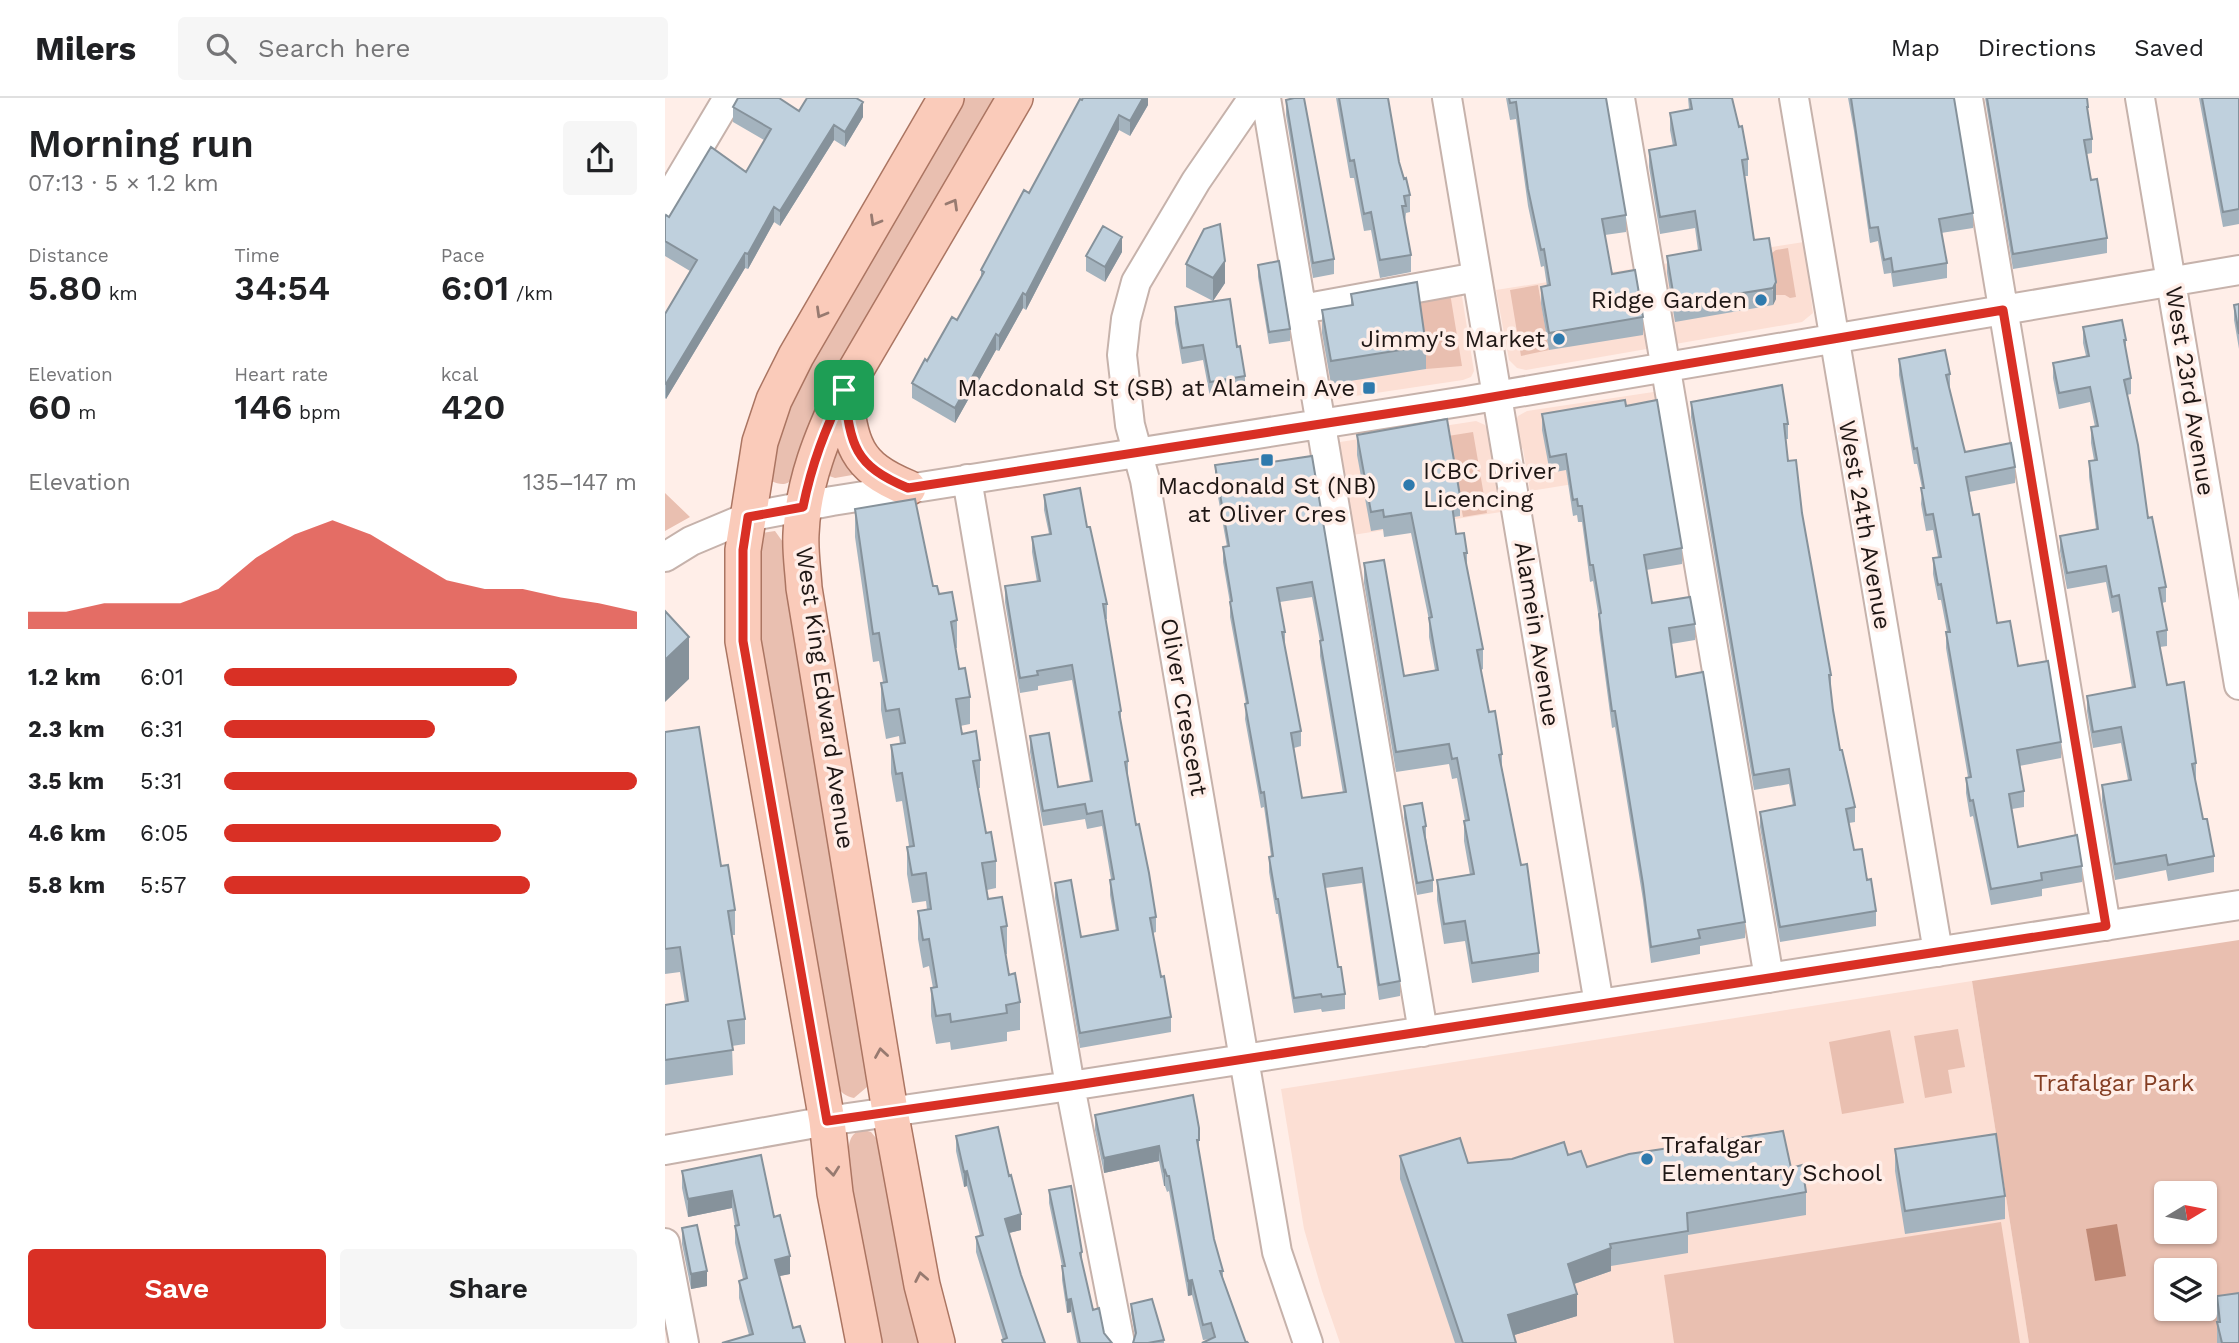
<!DOCTYPE html>
<meta charset="utf-8">
<style>
:root{--surface:#fff;--page:#f6f6f6;--text:#202124;--muted:#757577;--line:#e0e0e0;--accent:#d93025}
body{margin:0;font-family:"Work Sans",sans-serif;background:var(--page);color:var(--text);height:100vh;display:flex;flex-direction:column;font-size:26px;white-space:nowrap}
*{box-sizing:border-box;margin:0}
p{font-size:23px;color:var(--muted)}
.icon{flex:none;width:38px;height:38px;fill:none;stroke:currentColor;stroke-width:2;stroke-linecap:round;stroke-linejoin:round}
.map{position:relative;flex:1;overflow:hidden}
.panel{display:flex;flex-direction:column;background:var(--surface);width:665px}
.panel>*{flex:none}
.needle{width:46px;rotate:80deg}
.buttons{position:absolute;left:1489px;top:1083px;display:grid;gap:14px}
.buttons a{display:grid;place-items:center;width:63px;height:63px;border-radius:7px;background:var(--surface);box-shadow:0 2px 5px #0004;font-size:35px}
.pin{position:absolute;display:grid;place-items:center;width:60px;height:60px;color:#fff;margin:-30px;border-radius:14px;box-shadow:0 4px 10px #0006}
.round{display:grid;place-items:center;flex:none;width:74px;height:74px;border-radius:7px;background:var(--page)}
.overview{display:flex;align-items:center;justify-content:space-between;height:119px;padding:0 28px}
h1{font-size:38px;font-weight:600;line-height:52px}
.figures{display:grid;grid-template-columns:repeat(3,1fr);gap:10px;height:119px;padding:7px 28px}
.figures div{display:grid;align-content:center}
.figures b{font-size:35px;font-weight:600}
.figures small{font-size:19px;font-weight:400}
.figures p{font-size:19px}
.chart{height:196px;padding:14px 28px}
.chart p{display:flex;justify-content:space-between}
.chart svg{width:100%;height:126px;margin-top:7px;fill:var(--accent);opacity:.7}
.button{display:flex;gap:14px;margin-top:auto;padding:14px 28px}
.button a{flex:1;height:80px;border-radius:7px;background:var(--accent);color:#fff;font-size:28px;font-weight:600;line-height:80px;text-align:center}
.button a+a{background:var(--page);color:var(--text)}
ul{padding:0 28px;list-style:none;font-size:23px}
li{display:grid;grid-template-columns:112px 84px 1fr;align-items:center;height:52px}
li i{height:18px;border-radius:9px;background:var(--accent)}
header{display:flex;align-items:center;gap:42px;box-sizing:border-box;height:98px;padding:0 35px;background:var(--surface);border-bottom:2px solid var(--line)}
header strong{font-size:33px}
nav{display:flex;gap:38px;margin-inline-start:auto;font-size:24px}
.search{width:490px;height:63px;background:var(--page);display:flex;align-items:center;gap:18px;box-sizing:border-box;padding:0 24px;border-radius:7px;color:var(--muted);font-size:26px}
main{display:flex;flex:1;min-height:0}
.map>svg:first-child{display:block}
</style>
<header>
<strong>Milers</strong>
<div class="search"><svg class="icon" aria-label="search" viewBox="0 0 24 24"><circle cx="10" cy="10" r="6"/><path d="M15 15l6 6"/></svg>Search here</div>
<nav><a>Map</a><a>Directions</a><a>Saved</a></nav>
</header>
<main>
<section class="panel">
<div class="overview"><div><h1>Morning run</h1><p>07:13 · 5 × 1.2 km</p></div><a class="round"><svg class="icon" aria-label="share" viewBox="0 0 24 24"><path d="M12 15V3M7 8l5-5 5 5M5 13v7h14v-7"/></svg></a></div>
<div class="figures">
<div><p>Distance</p><b>5.80<small> km</small></b></div>
<div><p>Time</p><b>34:54</b></div>
<div><p>Pace</p><b>6:01<small> /km</small></b></div>
</div>
<div class="figures">
<div><p>Elevation</p><b>60<small> m</small></b></div>
<div><p>Heart rate</p><b>146<small> bpm</small></b></div>
<div><p>kcal</p><b>420</b></div>
</div>
<div class="chart"><p><span>Elevation</span>135–147 m</p>
<svg viewBox="0 0 160 44" preserveAspectRatio="none"><path d="M0 44V38L10 38L20 35L30 35L40 35L50 30L60 19L70 11L80 6L90 11L100 19L110 27L120 30L130 30L140 33L150 35L160 38V44z"/></svg>
</div>
<ul>
<li><b>1.2 km</b>6:01<i style="width:71%"></i></li>
<li><b>2.3 km</b>6:31<i style="width:51%"></i></li>
<li><b>3.5 km</b>5:31<i style="width:100%"></i></li>
<li><b>4.6 km</b>6:05<i style="width:67%"></i></li>
<li><b>5.8 km</b>5:57<i style="width:74%"></i></li>
</ul>
<div class="button"><a>Save</a><a>Share</a></div>
</section>
<div class="map">
<svg width="1574" height="1245" viewBox="0 0 1574 1245">
<rect width="100%" height="100%" fill="#ffeee8"/>
<path fill="#fcdfd4" d="M1139 144 1148 215 1137 224 861 272 852 270 844 262 831 192Z
M795 186 809 273 806 279 798 282 664 302 642 201Z
M995 293 1014 369 865 393 858 351 853 346 850 325 853 318 862 313Z
M811 323 820 327 823 333 836 414 681 438 671 360 675 344Z
M1307 883 1364 1245H675L657 1193 639 1131 616 991Z"/>
<path fill="#e9bfb0" fill-rule="evenodd" d="M293 0H334L129 380C121 388 116 387 106 383L105 366 118 316Z
M1123 150 1131 199 1125 200 1120 197H1111L1104 157 1111 152Z
M873 187 884 252 856 258 845 192Z
M784 189 797 268 761 271 750 193Z
M808 334 822 415 798 419 783 338Z
M174 348 193 376 170 380 164 378V371Z
M0 395 25 419 0 433Z
M110 433 120 447 199 933 202 989 189 1000C180 998 176 995 172 987L92 563 94 439 97 435Z
M1574 842V1245H1364L1307 883ZM1502 1096H1540V1134H1502ZM1502 1172H1540V1211H1502Z
M1293 931 1300 969 1283 972 1287 995 1260 1000 1249 938Z
M1225 932 1239 1005 1177 1016 1164 944Z
M199 1032 206 1034 211 1040 229 1103 259 1245H211L197 1184 183 1058C184 1045 184 1034 199 1032Z
M1336 1124 1355 1245H1009L999 1177Z"/>
<path fill="#bf8874" d="M1452 1126 1461 1178 1430 1183 1421 1131Z"/>
<g fill="none" stroke-linecap="round" stroke-linejoin="round">
<defs>
<path id="minor" d="M588 0 531 83 471 184 461 221 457 257 465 327 480 382 612 1154 643 1245
M601 0 758 934
M782 0 934 906
M955 0 1104 880
M1129 0 1273 854
M1303 0 1441 828
M1475 0 1574 587
M0 106 63 0
M637 211 812 179
M302 381 405 988 455 1245
M0 459 26 443 83 419 167 403 807 302 1574 172
M0 1052 162 1023 405 988 1574 807
M0 1145 19 1245"/>
<path id="major" d="M179 292C186 346 189 368 243 390
M199 1245 170 1095 162 1023 78 543V452L95 344 109 302 131 258 281 0
M272 1245 257 1187 225 1013 139 490C138 472 135 454 136 436 138 384 157 338 179 292L350 0"/>
</defs>
<use href="#minor" stroke="#c6b2ab" stroke-width="32"/>
<use href="#major" stroke="#ab7562" stroke-width="38"/>
<use href="#minor" stroke="#fff" stroke-width="28"/>
<use href="#major" stroke="#facbba" stroke-width="35"/>
</g>
<path fill="#a4b3be" fill-rule="evenodd" d="M483 0V7L465 38 454 32 361 212 358 210 334 253 331 252 290 325 247 300V285L292 222 316 179V172L364 95 417 2Z
M671 0H723L734 64 745 97V114L741 115 740 125 746 157V174L715 180 706 132 699 133 689 80H685Z
M841 0H941L961 117V134L940 137 947 176 978 219V237L884 252 876 206V189L882 188 879 168 876 169 863 108 851 21 845 22Z
M1023 0H1067L1083 61V78H1080L1089 142 1111 201 1108 207 1010 224 1002 175V158L1033 152 1030 130 995 136 984 69V52L1008 48 1005 32V15L1024 11Z
M1183 0H1289L1308 115V130L1276 135 1282 165V180L1228 189 1226 175 1219 176 1213 143 1205 145 1189 33Z
M1320 0H1422L1423 20 1427 41V55L1422 56 1426 82 1442 140V155L1348 171Z
M1534 0H1574V126L1558 129Z
M621 2 669 161V176L648 180 621 17Z
M68 9 198 19 180 49 169 42 115 128 109 124 83 171 80 170 1 301 0 300V216L25 173 0 158V119H4L81 74 99 42 68 24Z
M457 154 440 184 421 173V158Z
M521 166 560 185 548 203 521 189Z
M593 167 625 231V243L604 246 593 179Z
M686 196 761 248V271L666 286 657 235V212L686 207Z
M1574 206V251L1569 222V207Z
M510 209 572 249 580 278V293L545 299 538 262 517 266 510 225Z
M1418 229 1461 242V256L1466 280V296L1462 297 1483 420 1501 489V504L1497 505 1502 532V548L1495 549 1502 587 1531 665V681H1530L1538 721 1549 758V774L1503 783 1501 772 1450 782 1437 703V687L1463 682 1456 645 1428 650 1422 613V598L1467 590 1454 513 1447 515 1441 484 1402 491 1395 453V438L1431 431 1424 379V363L1429 362 1426 345V329H1430L1425 304 1394 311 1388 280V265L1421 258 1418 245Z
M1234 261 1285 276V292L1300 354 1350 369V385L1304 394 1332 525 1353 568 1396 644V660L1354 668 1359 693V709L1347 711 1353 749 1417 768V784L1377 791V798L1326 807 1308 718 1305 719 1301 695V680L1303 679 1281 550V534H1282L1276 502H1273L1268 476V460L1273 459 1268 432 1261 433 1256 406 1257 390 1252 366H1249L1234 277Z
M1026 304 1123 326V341H1121L1123 363 1137 415 1166 577V592L1168 612 1175 652 1190 709V724L1184 725 1189 752 1202 782 1211 813V828L1115 844 1095 729V714L1128 708 1124 686 1089 692 1026 319Z
M961 308 1017 450V466L981 472 987 505 1030 526V542L1006 546 1011 579 1080 824V840L1035 848V856L986 865 978 802 950 629 947 630 943 600 934 532V521L928 483 925 484 917 424H913L912 417 908 418 901 372 885 375 877 332V316Z
M692 337 795 398V418L789 419 791 436 802 455V472L818 551V571L816 572 824 614 837 656V670L874 855V874L807 885 800 843 779 846 772 802V782L805 777 799 743V723H800L792 680 787 681 784 666 731 674 699 485V465L739 578 770 572 764 539V522L746 435 719 439 718 431 706 433 692 357Z
M647 358 735 883V898L714 902 697 785 660 790 673 869 680 896V911L657 914 656 911 629 915 613 816H611L604 774V759L606 758 599 709 596 710 580 621 581 606 565 519V505L558 464V449H562L550 382V367L600 365ZM647 499 655 543V558L678 695 637 700 629 650 636 648V633L620 549V534L615 504Z
M379 397 422 429 442 506V521H440L456 613V626L463 663V678L471 727 491 819V834L488 835 496 879 506 919V934L415 950 390 800V785L416 839 451 833 445 797V782L446 781 437 728 422 731 420 721 378 728 365 654V638L393 689 425 683 407 582 373 588V592L355 595 340 504V488L372 484 367 454V439L384 436 379 412Z
M190 411 268 488 292 522V550H290L294 571 305 599V626L295 628 297 636 315 662V690H313L321 735 331 763V790L322 792 323 801 342 828V856H340L344 877 355 904V932L342 934V943L286 952 285 944 271 946 266 918V890H268L264 868 258 870 253 841V813L262 812 261 803 247 805 242 776V749L244 748 237 703 231 704 226 675V647L235 646 234 638 221 641 216 612V585L218 584 214 563 208 564 190 439Z
M0 634 56 768 70 812V837H67L80 921V946L67 948 68 977 0 987V907L20 904 15 874 0 876Z
M739 708 761 728V740L768 782V794L752 797 739 720Z
M528 997 534 1030V1055L549 1141 558 1173V1180L581 1245 582 1244 583 1245H536L547 1241 538 1242 527 1197 523 1198 504 1093 502 1094 500 1088H499L494 1063 439 1075 430 1032V1017Z
M291 1038 356 1132 344 1135 356 1177 380 1245H337L338 1242 311 1154V1139L315 1138 302 1088 299 1089 291 1053Z
M1230 1051 1340 1098V1121L1240 1136 1230 1073Z
M96 1057 109 1119 125 1176 114 1178 128 1230 140 1245 84 1237 74 1200V1183L78 1181 70 1145V1128L67 1110 23 1119 17 1090V1073Z
M903 1057 922 1069 1126 1070 1141 1094V1117L1023 1137V1155L946 1168V1173L909 1186 912 1218 849 1237 851 1245H790L735 1081V1058L803 1065Z
M384 1092 417 1154V1165L428 1212 439 1235 447 1245H412L406 1214 402 1215 397 1182V1168L384 1105Z
M17 1130 42 1188 26 1191 17 1146Z
M1552 1198 1574 1245H1552Z
M466 1206 499 1242V1245H468L470 1238 466 1214Z"/>
<path fill="#86929b" d="M478 0H483V7L465 38V23Z
M198 4V19L180 49V34Z
M454 17V32L361 212V197Z
M169 27V42L115 128V113Z
M109 109V124L83 171V156Z
M457 139V154L440 184V169Z
M80 155V170L1 301V286Z
M560 163V185L548 203V180Z
M1111 184V201L1108 207V190Z
M358 195V210L334 253V238Z
M331 236V252L290 325V310Z
M24 539V581L0 604V562Z
M494 1048V1063L439 1075V1060Z
M500 1072V1088H499V1073Z
M302 1073V1088L299 1089V1074Z
M67 1093V1110L23 1119V1101Z
M356 1116V1132L340 1136V1121Z
M946 1150V1173L903 1188V1166Z
M125 1158V1176L110 1179V1162Z
M42 1173V1188L26 1191V1176Z
M527 1182V1197L523 1198V1183Z
M912 1196V1218L843 1239V1217Z
M406 1201V1214L402 1215V1202Z"/>
<path fill="#bfd0dd" stroke="#86929b" stroke-width="2" fill-rule="evenodd" d="M73 0H114L134 13 142 0H191L198 4 180 34 169 27 115 113 109 109 83 156 80 155 1 286 0 285V216L32 162 0 143V119L1 117 4 119 46 49 81 74 106 31 68 9Z
M418 0H478L465 23 454 17 361 197 358 195 334 238 331 236 290 310 247 285 260 261 262 263 287 219 292 222 319 174 316 172 359 92 364 95 415 1 417 2Z
M629 0H639L669 161 648 165 621 2Z
M674 0H723L734 64 739 81 741 80 745 97 739 98 741 108H737L746 157 715 162 706 114 699 116 689 62 685 63Z
M844 0H941L961 117 937 121 947 176 970 172 978 219 884 235 876 189 885 187 879 151 876 152 863 91 851 4 845 5Z
M1025 0H1067L1074 29 1077 28 1083 61 1077 62 1089 142 1104 140 1111 184 1108 190 1010 206 1002 158 1036 152 1030 113 995 119 984 52 1011 47 1005 15 1027 11Z
M1186 0H1289L1308 115 1274 121 1282 165 1228 174 1226 160 1219 162 1213 129 1205 130Z
M1322 0H1422L1423 9H1422L1427 41 1419 42 1426 82 1432 81 1442 140 1348 156Z
M1537 0H1574V111L1558 114Z
M555 126 560 163 548 180 521 166 539 131Z
M438 128 457 139 440 169 421 158Z
M614 163 625 231 604 234 593 167Z
M752 184 761 248 666 263 657 212 688 207 686 196Z
M565 201 572 249 575 248 580 278 545 284 538 247 517 250 510 209Z
M1574 206V236L1569 207Z
M1457 222 1461 242H1459L1466 280 1459 282 1473 347 1483 420 1487 419 1501 489 1494 490 1502 532 1492 534 1502 587 1519 584 1531 665 1527 666 1538 721H1542L1549 758 1503 767 1501 757 1450 766 1437 687 1466 682 1456 629 1428 634 1422 598 1470 589 1463 549 1454 497 1447 499 1441 468 1402 475 1395 438 1433 431 1424 363 1432 362 1426 329 1433 328 1425 289 1394 295 1388 265 1424 258 1418 229Z
M1280 252 1285 276 1281 277 1300 354 1346 345 1350 369 1301 379 1308 417 1314 416 1332 525 1345 523 1353 568 1383 563 1396 644 1352 652 1359 693 1344 696 1353 749 1412 737 1417 768 1376 775 1377 782 1326 791 1308 702 1305 703 1301 680 1306 679 1281 534H1285L1276 486 1273 487 1268 460 1276 459 1268 416 1261 417 1256 390H1259L1252 350 1249 351 1234 261Z
M1117 287 1123 326H1119L1123 363 1131 362 1137 415 1166 577H1164L1168 612 1175 652H1177L1190 709 1181 711 1189 752 1197 751 1202 782 1206 781 1211 813 1115 829 1095 714 1130 707 1124 671 1089 677 1026 304Z
M960 302 961 308 992 302 1017 450 979 457 987 505 1025 499 1030 526 1004 530 1011 579 1038 574 1080 824 1033 832 1035 840 986 849 978 786 950 613H947L943 584 934 516 936 515 928 467H925L917 408H913L912 401 908 402 901 356 885 359 877 316Z
M782 321 795 398 786 400 791 436 799 435 802 455H799L818 551 812 552 824 614 830 613 837 656 834 657 856 767 862 766 874 855 807 865 800 823 779 826 772 782 809 776 799 723 804 722 792 660 787 661 784 646 731 654 699 465 719 462 739 578 773 572 764 520 767 519 746 415 719 419 718 412 706 414 692 337Z
M647 358 735 883 714 887 697 770 658 776 673 869H676L680 896 657 899 656 896 629 900 613 801H611L604 759 608 758 599 694 596 695 580 606 583 605 565 504 567 503 558 449 564 448 550 367 599 360 600 365ZM647 484 658 542 655 543 681 694 637 700 626 635 636 633 617 534H620L612 490Z
M415 390 422 429H425L442 506H438L456 613 454 614 463 663 460 664 471 727 474 726 484 775 491 819 485 820 496 879 499 878 506 919 415 935 390 785 406 782 416 839 453 832 445 782 449 781 437 713 422 716 420 706 378 713 365 638 384 635 393 689 427 683 407 567 372 573 373 577 355 580 340 488 375 483 367 439 386 436 379 397Z
M250 401 268 488H272L274 496 287 494 292 522 286 524 294 571 300 570 305 599 291 601 297 636 311 633 315 662 308 663 321 735 326 734 331 763 317 765 323 801 337 799 342 828 336 829 344 877 350 875 355 904 341 907 342 915 286 924 285 916 271 918 266 890 272 889 264 841 258 842 253 813 266 811 261 775 247 777 242 749 249 748 237 675 231 676 226 647 240 645 234 611 221 613 216 585 222 584 214 535 208 536 190 411Z
M0 513 24 539 0 562Z
M34 629 56 768 63 767 70 812 63 813 80 921 63 923 68 952 0 962V907L23 903 15 849 0 851V634Z
M757 705 761 728 758 729 768 782 752 785 739 708Z
M528 997 534 1030V1042H532L549 1141 558 1173H555L581 1245 582 1244 583 1245H537L550 1239 546 1225 538 1227 527 1182 523 1183 504 1078H502L500 1072 499 1073 494 1048 439 1060 430 1017Z
M333 1029 344 1078 346 1077 356 1116 340 1121 356 1177 380 1245H338L337 1242 342 1240 311 1139 318 1137 302 1073 299 1074 291 1038Z
M1118 1033 1126 1070 1137 1067 1141 1094 1022 1115 1023 1133 945 1146 946 1150 903 1166 912 1196 843 1217 851 1245H798L735 1058 795 1040 803 1065 847 1061 899 1044 903 1057 916 1053 922 1069 964 1056Z
M1331 1036 1340 1098 1240 1113 1230 1051Z
M96 1057 109 1119 115 1117 125 1158 110 1162 128 1230 135 1228 140 1245H57L88 1236 74 1183 82 1180 70 1128 74 1127 67 1093 23 1101 17 1073Z
M406 1088 417 1154 415 1155 428 1212 434 1210 439 1235 447 1245H415L406 1201 402 1202 397 1168H400L384 1092Z
M32 1127 42 1173 26 1176 17 1130Z
M1574 1195V1245H1557L1552 1224H1555L1552 1198Z
M487 1201 499 1242 483 1245H468L471 1235 466 1206Z"/>
<defs><path id="oneway-chevron" d="M-2-3.5L2.5 0L-2 3.5" fill="none" stroke-width="1.6" stroke-linecap="round" stroke-linejoin="round" transform="scale(1.75)"/></defs>
<g stroke="#977a70">
<use href="#oneway-chevron" transform="translate(288 106) rotate(-60)"/>
<use href="#oneway-chevron" transform="translate(210 123) rotate(120)"/>
<use href="#oneway-chevron" transform="translate(156 215) rotate(120)"/>
<use href="#oneway-chevron" transform="translate(216 955) rotate(-99)"/>
<use href="#oneway-chevron" transform="translate(168 1073) rotate(84)"/>
<use href="#oneway-chevron" transform="translate(256 1179) rotate(-101)"/>
</g>
<g fill="none" stroke-linecap="round" stroke-linejoin="round">
<defs>
<path id="route" d="M1338 212 1441 828 405 988 162 1023 78 543V452L83 419 138 409C147 365 160 332 179 292 186 347 188 367 243 390L798 304Z"/>
</defs>
<use href="#route" stroke="#fff" stroke-width="14"/>
<use href="#route" stroke="#d93025" stroke-width="9"/>
</g>
<g fill="#2f7aad" stroke="#ffeee8" stroke-width="2.5">
<circle cx="1096" cy="202" r="7"/>
<circle cx="894" cy="241" r="7"/>
<rect x="697" y="283" width="14" height="14" rx="3.5"/>
<rect x="595" y="355" width="14" height="14" rx="3.5"/>
<circle cx="744" cy="387" r="7"/>
<circle cx="982" cy="1061" r="7"/>
</g>
<g text-anchor="middle" stroke-width="7" stroke-linejoin="round" paint-order="stroke">
<g font-size="24" fill="#1f1715" stroke="#ffeee8" text-anchor="end">
<text x="1082" y="210">Ridge Garden</text>
<text x="880" y="249">Jimmy's Market</text>
<text x="690" y="298">Macdonald St (SB) at Alamein Ave</text>
<text x="758" y="381" text-anchor="start">ICBC Driver<tspan x="758" dy="28">Licencing</tspan></text>
<text x="602" y="396" text-anchor="middle">Macdonald St (NB)<tspan x="602" dy="28">at Oliver Cres</tspan></text>
<text x="996" y="1055" text-anchor="start">Trafalgar<tspan x="996" dy="28">Elementary School</tspan></text>
</g>
<g font-size="24" fill="#1f1715" stroke="#ffeee8">
<text transform="translate(1525 293) rotate(81)" y="8">West 23rd Avenue</text>
<text transform="translate(1200 427) rotate(80)" y="8">West 24th Avenue</text>
<text transform="translate(872 536) rotate(81)" y="8">Alamein Avenue</text>
<text transform="translate(160 600) rotate(82)" y="8">West King Edward Avenue</text>
<text transform="translate(519 609) rotate(80)" y="8">Oliver Crescent</text>
</g>
<g font-size="24" fill="#843e23" stroke="#ffeee8">
<text x="1449" y="993">Trafalgar Park</text>
</g>
</g>
</svg>
<div class="buttons">
<a><svg class="needle" viewBox="-14 -14 28 28"><path d="M0-13l5 13h-10z" fill="#e53935"/><path d="M0 13l5-13h-10z" fill="#757577"/></svg></a>
<a><svg class="icon" aria-label="layers" viewBox="0 0 24 24"><path d="M12 4l9 5-9 5-9-5zM3 14l9 5 9-5"/></svg></a>
</div>
<div class="pin" style="left:179px;top:292px;background:#1e9e55"><svg class="icon" aria-label="arrive" viewBox="0 0 24 24"><path d="M6 21V4h12l-3 4 3 4H6"/></svg></div>
</div>
</main>
